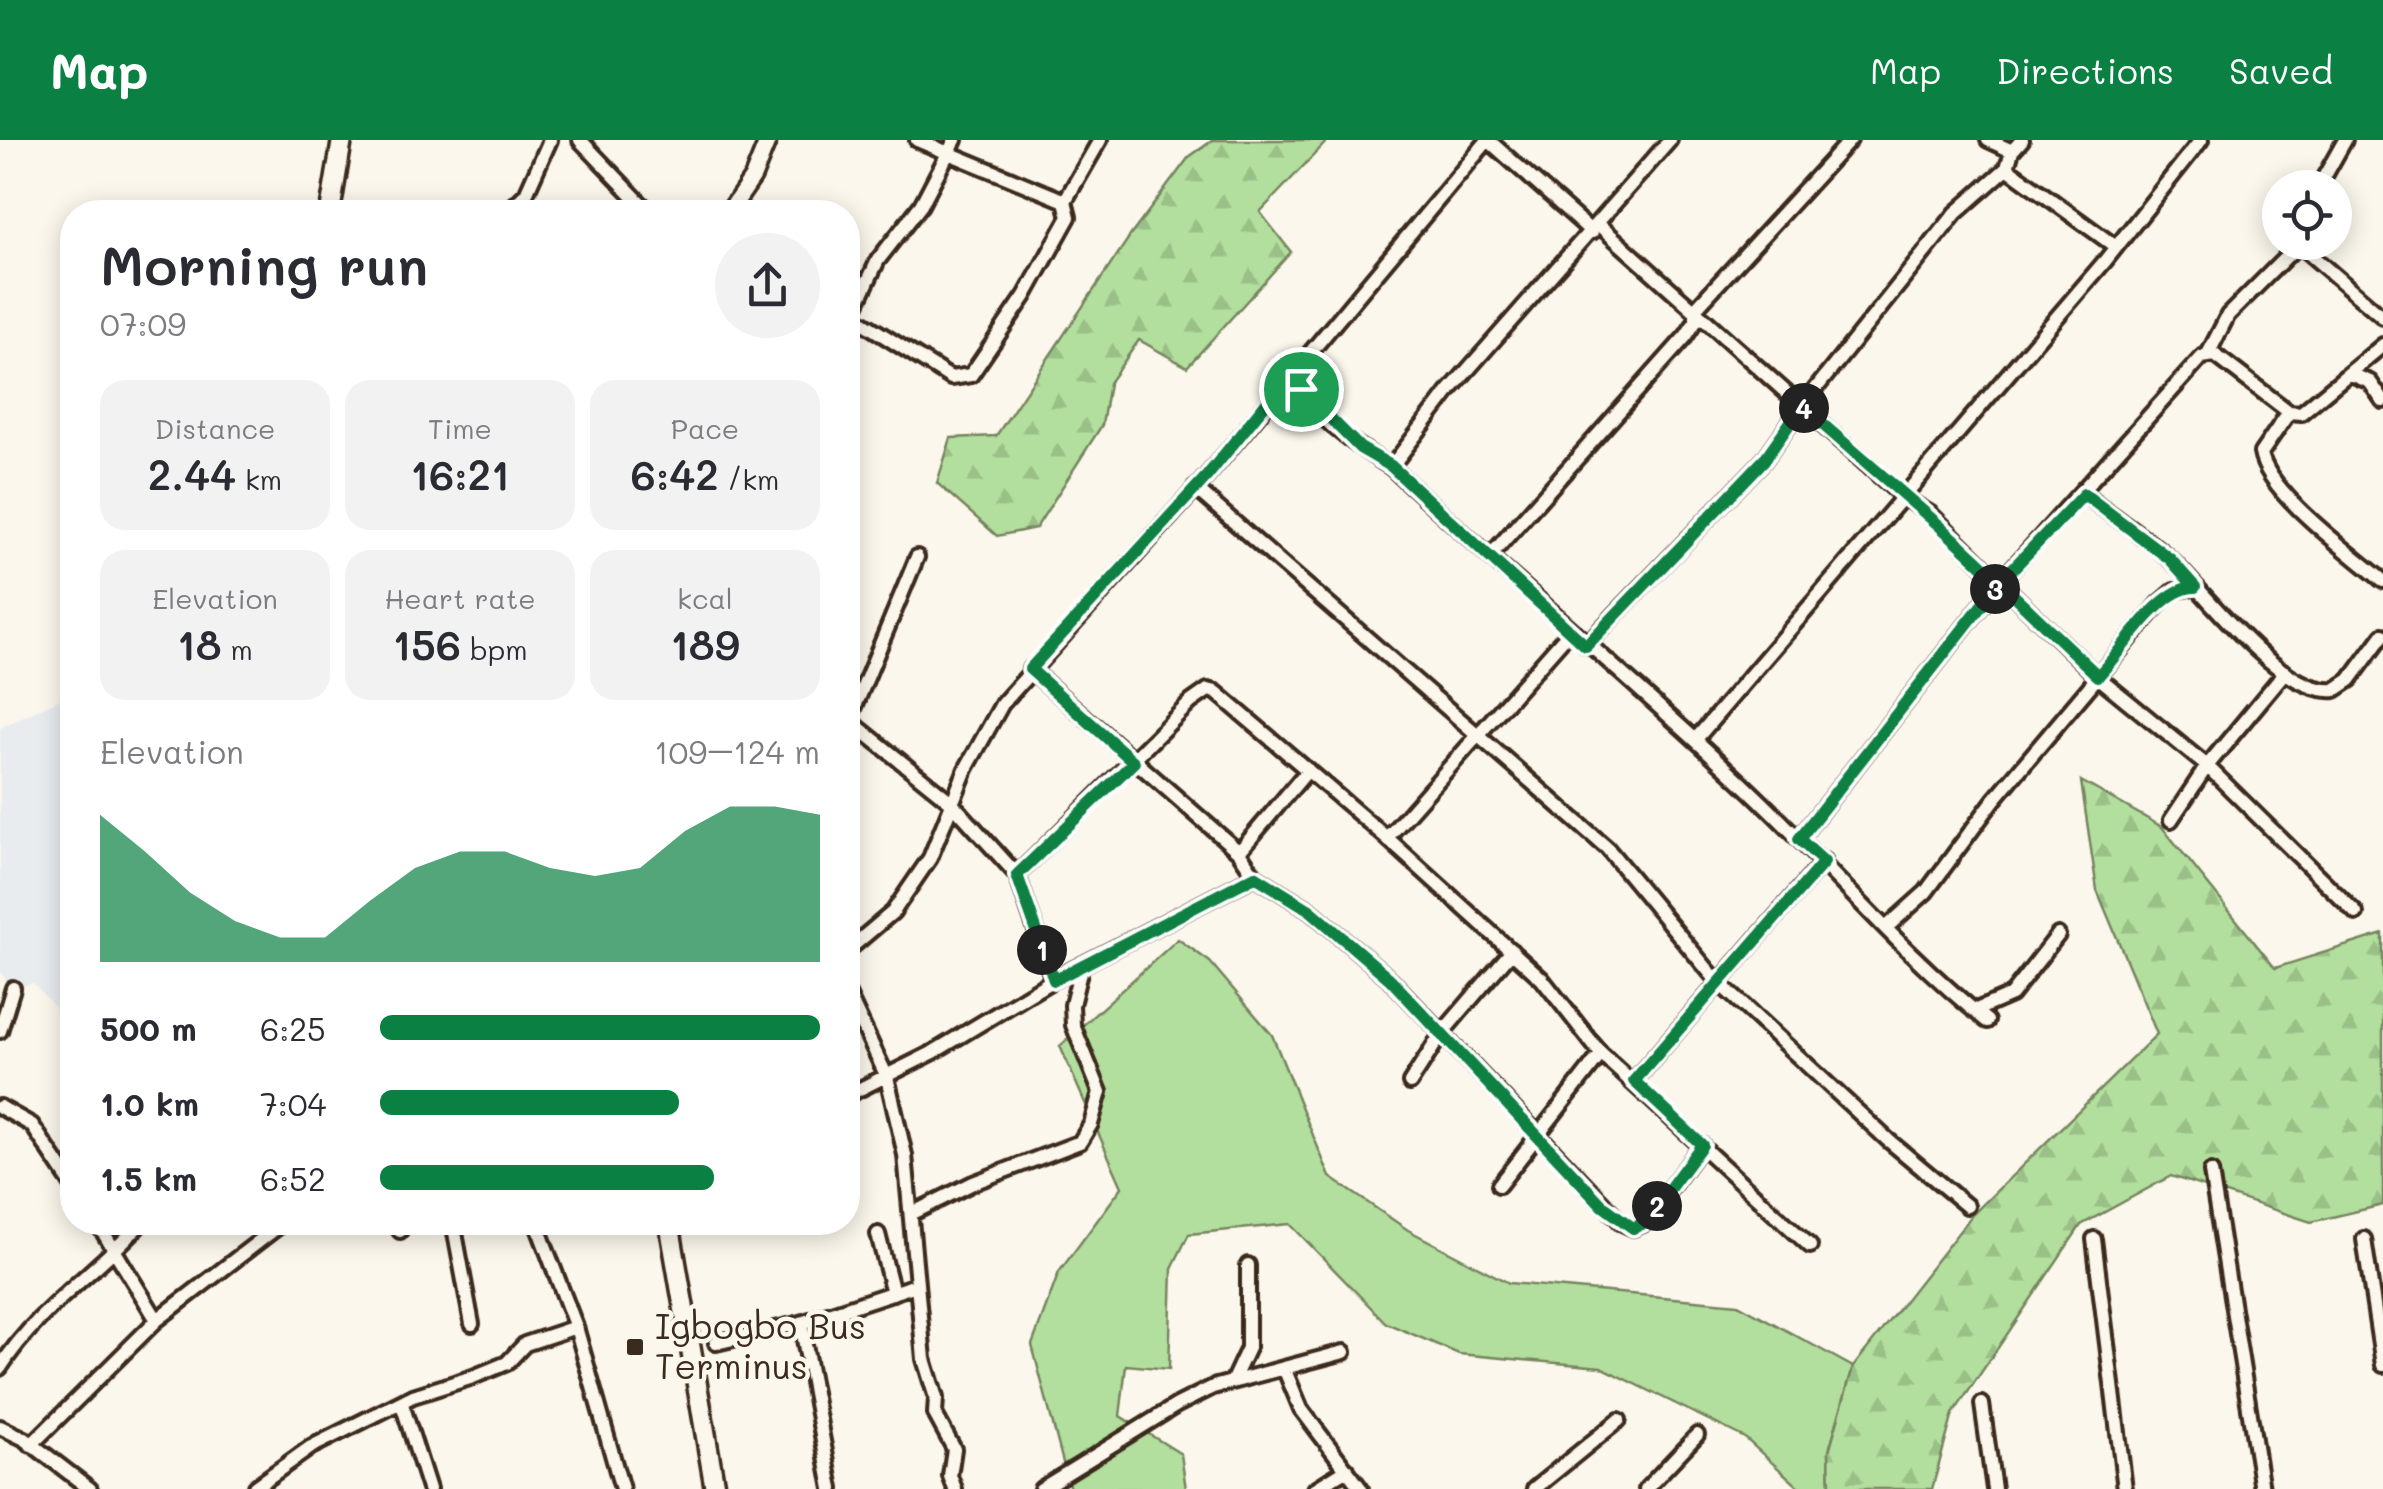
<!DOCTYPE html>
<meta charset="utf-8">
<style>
:root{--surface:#fff;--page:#f2f2f3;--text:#2b2b33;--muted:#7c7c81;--accent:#0b8043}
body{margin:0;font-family:Mali,sans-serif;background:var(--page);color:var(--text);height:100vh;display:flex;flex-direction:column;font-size:38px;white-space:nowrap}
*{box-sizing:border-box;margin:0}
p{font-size:32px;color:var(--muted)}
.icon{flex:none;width:55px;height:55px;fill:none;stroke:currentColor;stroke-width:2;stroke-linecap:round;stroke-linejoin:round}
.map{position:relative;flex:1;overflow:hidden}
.side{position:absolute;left:60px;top:60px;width:800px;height:1035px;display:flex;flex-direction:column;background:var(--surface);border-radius:40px;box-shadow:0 5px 25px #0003}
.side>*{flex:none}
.controls{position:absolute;left:2262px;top:30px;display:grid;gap:20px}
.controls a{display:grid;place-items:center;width:90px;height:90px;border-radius:50%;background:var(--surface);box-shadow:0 5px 25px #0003;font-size:50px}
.pin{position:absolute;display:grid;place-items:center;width:85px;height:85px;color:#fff;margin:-42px;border:5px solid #fff;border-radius:50%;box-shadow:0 2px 10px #0007}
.km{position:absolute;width:50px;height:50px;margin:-25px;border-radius:50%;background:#222;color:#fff;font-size:28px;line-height:50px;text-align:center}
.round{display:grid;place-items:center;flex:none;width:105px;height:105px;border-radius:52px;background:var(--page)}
.headline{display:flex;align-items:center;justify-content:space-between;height:170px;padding:0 40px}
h1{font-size:55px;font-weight:600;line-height:75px}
.metrics{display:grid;grid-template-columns:repeat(3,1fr);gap:15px;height:170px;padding:10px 40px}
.metrics div{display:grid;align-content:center;border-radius:25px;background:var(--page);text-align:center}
.metrics b{font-size:42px;font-weight:600}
.metrics small{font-size:28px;font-weight:400}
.metrics p{font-size:28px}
.chart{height:280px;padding:20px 40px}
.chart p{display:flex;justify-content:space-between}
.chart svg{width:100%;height:180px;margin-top:10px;fill:var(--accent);opacity:.7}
ul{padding:0 40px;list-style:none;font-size:32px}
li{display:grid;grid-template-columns:160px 120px 1fr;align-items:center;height:75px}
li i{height:25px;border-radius:12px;background:var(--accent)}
header{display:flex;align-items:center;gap:60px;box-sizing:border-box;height:140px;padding:0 50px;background:var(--accent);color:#fff}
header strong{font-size:48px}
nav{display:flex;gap:55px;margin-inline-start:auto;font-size:35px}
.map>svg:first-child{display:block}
</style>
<header>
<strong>Map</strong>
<nav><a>Map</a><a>Directions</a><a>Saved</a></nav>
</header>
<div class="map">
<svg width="2383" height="1349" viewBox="0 0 2383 1349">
<defs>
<pattern id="forest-firs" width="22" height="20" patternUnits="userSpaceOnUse" patternTransform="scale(2.5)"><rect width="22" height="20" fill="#b2df9e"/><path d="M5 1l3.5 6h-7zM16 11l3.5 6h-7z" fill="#9ac088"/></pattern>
</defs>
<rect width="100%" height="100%" fill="#fbf7ec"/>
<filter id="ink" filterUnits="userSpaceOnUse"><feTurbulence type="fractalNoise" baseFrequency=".01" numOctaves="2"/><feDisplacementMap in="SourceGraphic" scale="20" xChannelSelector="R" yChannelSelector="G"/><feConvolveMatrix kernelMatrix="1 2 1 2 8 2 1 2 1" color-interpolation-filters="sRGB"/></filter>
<g filter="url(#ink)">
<path fill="#e8ecef" d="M72 553V903L63 900 59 872 33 843 13 848 0 832V588Z"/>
<path fill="#b2df9e" stroke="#76845e" stroke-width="2.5" d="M1178 799 1210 822 1272 895 1330 1037 1408 1090 1509 1143 1738 1164 1853 1227 1829 1310 1830 1349H1801L1745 1298 1601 1227 1459 1214 1386 1183 1290 1084 1189 1094 1172 1128 1169 1229 1126 1225 1120 1276 1181 1314 1186 1349H1070L1032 1205 1059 1132 1122 1047 1060 906Z"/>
<path fill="url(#forest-firs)" stroke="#76845e" stroke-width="2.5" d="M1213 0H1328L1260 72 1291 112 1187 227 1139 200 1109 243 1102 285 1036 388 997 396 937 343 951 298 996 296 1130 96 1189 17Z
M2081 641 2162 687 2275 828 2383 794V1065L2311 1082 2171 1036 2081 1085 1953 1274 1932 1349H1830L1829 1311 1853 1227 1972 1075 2157 894 2097 750Z"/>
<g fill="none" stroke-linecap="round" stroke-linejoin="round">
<defs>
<path id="minor" d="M580 0 649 72
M917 0 1065 61
M1488 0 1592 92
M1988 0 2012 11
M2022 0 2012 11 2007 28 2116 107
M2318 48 2345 0
M507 72 526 54 550 0
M1599 85 1903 357 1931 374 2000 442 2202 217 2215 215 2289 272 2301 273 2383 205
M2299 105 2383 177
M851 175 951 238 971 235 1025 156 1069 77 1065 61 1100 0
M848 183 878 120 921 65 955 0
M2208 214 2228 175 2301 102
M1297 225C1297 269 1357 306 1391 327 1508 436 1631 538 1747 648 1828 724 1901 813 1987 881
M2351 234 2370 242 2383 261
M2289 272 2261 313C2268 354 2351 413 2383 441
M1391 327 1450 250 1670 0
M1195 348 1607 708 1717 841 1888 1000 1967 1066
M2084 353C2111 376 2144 395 2170 419 2207 454 2280 555 2335 550L2350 540 2383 495
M1491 415 1686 196 1696 181V168L1850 0
M1586 505 1764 320 1802 266 1956 73 2007 28
M1030 529 1239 712
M848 579 951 662 1017 735 1053 840
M849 581 917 417
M1696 599 2105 121 2201 0
M1308 630 1239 712 1255 736 1310 770 1390 839 1622 1083 1633 1088 1645 1083 1702 1005
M2171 680 2207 626 2285 532
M1387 698 1570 491
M1799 699 2000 442 2098 537 2207 626 2356 773
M1017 735 1191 562 1208 550 1216 552 1387 698 1542 839 1601 914 1810 1106
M1888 786 1926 752 1994 660 2160 463 2174 451 2195 447
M848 810 893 772 930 718 966 629 1002 564 1207 336 1488 0
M848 854 887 937 905 1015 924 1219 936 1258 935 1274 954 1309 950 1336 955 1349
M1974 871 2011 855 2058 795
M0 891 13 848
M1634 941 1824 721
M1410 943 1442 893 1512 811
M848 955 932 913 1053 840 1255 736
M0 967 32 985 72 1045
M2211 1032 2262 1349
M1499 1045 1601 914
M913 1073 973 1043 1080 1002 1091 984 1100 952 1073 885 1072 865 1081 828
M97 1082 157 1180
M399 1082 400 1091
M453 1082 472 1184
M536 1082 576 1187 622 1349
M878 1094 893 1153
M2094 1099 2125 1349
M2364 1099 2383 1225
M716 1203 801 1183
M0 1228C38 1168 95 1134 142 1082
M1284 1228 1301 1269 1361 1349
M1233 1240 1248 1208V1125
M402 1264 429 1349
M1982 1264 1994 1349
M0 1287 25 1299 90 1349
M31 1305 157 1180 284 1082
M255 1347 311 1307 413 1256 473 1237 507 1223 525 1204 576 1187
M832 1349 801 1183 916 1145
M1041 1349 1177 1265 1213 1247 1344 1212
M1315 1349 1347 1329
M1534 1349 1619 1280
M1646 1349 1697 1295"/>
<path id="tertiary" d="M729 72 753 37 768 0"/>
<path id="secondary" d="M330 72 342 0
M669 1082 715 1349"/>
</defs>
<use href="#minor" stroke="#3b2a1e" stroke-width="20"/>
<use href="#tertiary" stroke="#3b2a1e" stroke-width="22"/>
<use href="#secondary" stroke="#3b2a1e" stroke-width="25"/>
<use href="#minor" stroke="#fbf7ec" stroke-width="12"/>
<use href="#tertiary" stroke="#fbf7ec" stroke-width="15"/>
<use href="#secondary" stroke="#fbf7ec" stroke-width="18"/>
</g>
</g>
<g fill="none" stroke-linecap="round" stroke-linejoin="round" filter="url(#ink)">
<defs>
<path id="route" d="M1301 249 1297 225 1207 336 1030 529 1134 622 1017 735 1054 840 1255 736 1310 770 1390 839 1603 1066 1633 1088 1644 1083 1702 1005 1634 941 1824 722 1799 699 2000 442 2084 354 2170 419 2195 447C2160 447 2122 511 2098 536L2009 451C1943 385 1871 328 1802 266L1764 320 1586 506 1391 326 1360 308 1301 249"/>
</defs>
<use href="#route" stroke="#fff" stroke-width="20"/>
<use href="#route" stroke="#0b8043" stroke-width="12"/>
</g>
<rect fill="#3b2a1e" stroke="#fbf7ec" stroke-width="4" x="625" y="1197" width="20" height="20" rx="5"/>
<g text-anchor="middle" stroke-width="9" stroke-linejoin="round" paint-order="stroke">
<g font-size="35" fill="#3b2a1e" stroke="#fbf7ec" text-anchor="start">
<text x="655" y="1199">Igbogbo Bus<tspan x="655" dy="40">Terminus</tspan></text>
</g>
</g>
</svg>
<div class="controls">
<a><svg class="icon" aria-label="locate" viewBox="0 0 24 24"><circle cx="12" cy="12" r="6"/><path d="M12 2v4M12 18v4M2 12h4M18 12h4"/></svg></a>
</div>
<div class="pin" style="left:1301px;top:249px;background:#1e9e55"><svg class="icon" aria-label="arrive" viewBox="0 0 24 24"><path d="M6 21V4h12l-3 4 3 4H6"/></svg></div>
<b class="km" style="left:1042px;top:810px">1</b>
<b class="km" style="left:1657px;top:1066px">2</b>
<b class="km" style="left:1995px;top:449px">3</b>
<b class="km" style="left:1804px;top:268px">4</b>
<section class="side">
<div class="headline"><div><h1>Morning run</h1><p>07:09</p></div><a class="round"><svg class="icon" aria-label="share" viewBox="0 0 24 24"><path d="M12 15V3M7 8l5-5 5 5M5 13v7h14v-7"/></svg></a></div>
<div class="metrics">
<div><p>Distance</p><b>2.44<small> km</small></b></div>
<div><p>Time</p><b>16:21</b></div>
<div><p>Pace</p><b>6:42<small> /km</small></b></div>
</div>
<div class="metrics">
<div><p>Elevation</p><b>18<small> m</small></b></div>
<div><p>Heart rate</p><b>156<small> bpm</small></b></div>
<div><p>kcal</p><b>189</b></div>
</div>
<div class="chart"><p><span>Elevation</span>109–124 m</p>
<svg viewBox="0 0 160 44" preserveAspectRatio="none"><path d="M0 44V8L10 17L20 27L30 34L40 38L50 38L60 29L70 21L80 17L90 17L100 21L110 23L120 21L130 12L140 6L150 6L160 8V44z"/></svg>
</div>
<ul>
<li><b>500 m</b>6:25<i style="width:100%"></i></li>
<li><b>1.0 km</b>7:04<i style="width:68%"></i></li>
<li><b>1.5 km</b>6:52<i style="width:76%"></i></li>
</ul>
</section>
</div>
